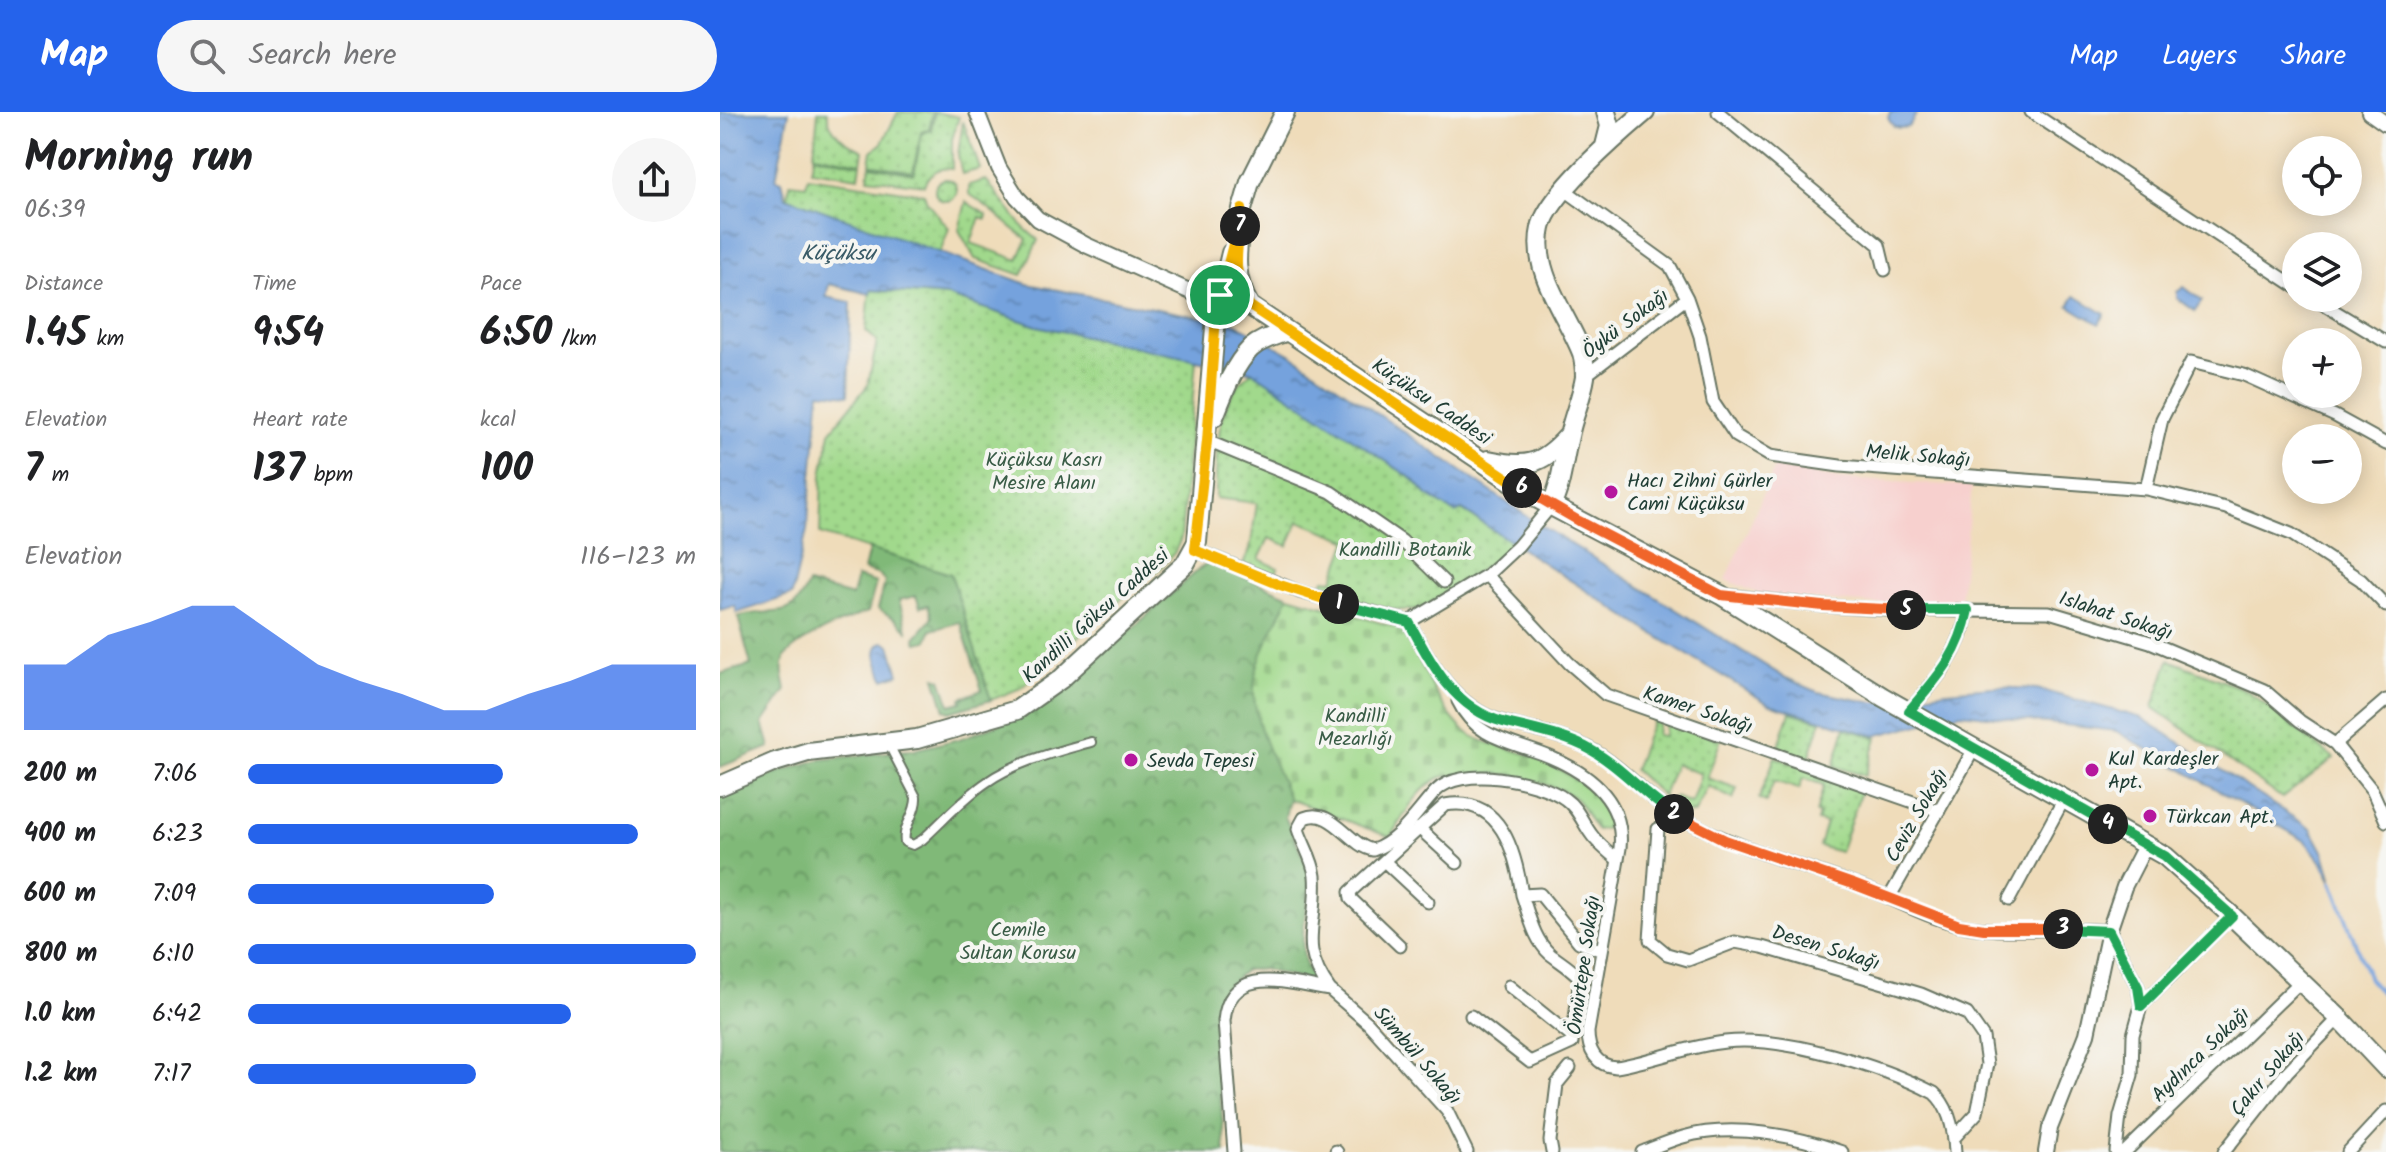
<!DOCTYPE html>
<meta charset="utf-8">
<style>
:root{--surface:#fff;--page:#f6f6f6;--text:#202124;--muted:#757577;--accent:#2563eb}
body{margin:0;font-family:Kalam,sans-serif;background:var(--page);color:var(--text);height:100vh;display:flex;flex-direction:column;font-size:30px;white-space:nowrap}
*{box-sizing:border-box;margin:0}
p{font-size:26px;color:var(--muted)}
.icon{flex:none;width:44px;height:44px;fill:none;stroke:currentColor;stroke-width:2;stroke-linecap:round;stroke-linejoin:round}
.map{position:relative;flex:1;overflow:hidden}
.side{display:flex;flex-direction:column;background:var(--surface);width:720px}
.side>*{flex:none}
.buttons{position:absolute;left:1562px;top:24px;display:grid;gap:16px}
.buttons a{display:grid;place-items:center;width:80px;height:80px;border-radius:50%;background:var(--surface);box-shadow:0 4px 20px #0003;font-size:40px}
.pin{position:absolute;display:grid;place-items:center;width:68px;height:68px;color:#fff;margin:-34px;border:4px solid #fff;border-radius:50%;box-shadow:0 2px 8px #0007}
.km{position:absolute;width:40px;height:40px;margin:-20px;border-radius:50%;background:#222;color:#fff;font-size:22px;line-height:40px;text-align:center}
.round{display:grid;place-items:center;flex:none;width:84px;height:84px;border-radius:42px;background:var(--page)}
.headline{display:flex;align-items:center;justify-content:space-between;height:136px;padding:0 24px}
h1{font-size:44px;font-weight:800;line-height:60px}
.stats{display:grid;grid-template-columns:repeat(3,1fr);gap:12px;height:136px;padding:8px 24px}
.stats div{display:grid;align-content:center}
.stats b{font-size:40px;font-weight:800}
.stats small{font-size:22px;font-weight:400}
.stats p{font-size:22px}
.chart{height:224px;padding:16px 24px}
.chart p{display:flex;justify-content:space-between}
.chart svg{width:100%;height:144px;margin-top:8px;fill:var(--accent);opacity:.7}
ul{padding:0 24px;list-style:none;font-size:26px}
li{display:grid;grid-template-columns:128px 96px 1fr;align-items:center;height:60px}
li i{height:20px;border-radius:10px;background:var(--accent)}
header{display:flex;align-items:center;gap:48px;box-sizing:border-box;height:112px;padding:0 40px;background:var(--accent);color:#fff}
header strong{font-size:38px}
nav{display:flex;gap:44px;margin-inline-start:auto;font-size:28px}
.search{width:560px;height:72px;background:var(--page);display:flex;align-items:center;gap:20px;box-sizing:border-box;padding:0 28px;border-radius:44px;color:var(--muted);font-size:30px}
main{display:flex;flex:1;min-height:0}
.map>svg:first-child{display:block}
</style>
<header>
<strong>Map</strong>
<div class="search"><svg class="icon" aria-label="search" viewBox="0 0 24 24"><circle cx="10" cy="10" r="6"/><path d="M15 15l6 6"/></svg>Search here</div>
<nav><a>Map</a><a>Layers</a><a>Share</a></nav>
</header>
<main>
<section class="side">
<div class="headline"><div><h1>Morning run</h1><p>06:39</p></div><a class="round"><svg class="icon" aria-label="share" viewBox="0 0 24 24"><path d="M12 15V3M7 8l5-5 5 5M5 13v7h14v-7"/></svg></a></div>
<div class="stats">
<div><p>Distance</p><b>1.45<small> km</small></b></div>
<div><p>Time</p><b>9:54</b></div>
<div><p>Pace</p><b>6:50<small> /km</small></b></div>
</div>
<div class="stats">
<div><p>Elevation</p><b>7<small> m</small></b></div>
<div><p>Heart rate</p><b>137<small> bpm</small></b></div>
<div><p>kcal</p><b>100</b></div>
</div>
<div class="chart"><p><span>Elevation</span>116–123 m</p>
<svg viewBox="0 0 160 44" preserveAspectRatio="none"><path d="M0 44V24L10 24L20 15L30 11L40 6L50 6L60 15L70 24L80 29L90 33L100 38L110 38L120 33L130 29L140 24L150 24L160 24V44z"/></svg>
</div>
<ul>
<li><b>200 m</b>7:06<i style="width:57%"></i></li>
<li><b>400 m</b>6:23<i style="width:87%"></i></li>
<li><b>600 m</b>7:09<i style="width:55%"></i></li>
<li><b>800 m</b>6:10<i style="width:100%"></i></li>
<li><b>1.0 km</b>6:42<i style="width:72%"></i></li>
<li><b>1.2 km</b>7:17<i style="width:51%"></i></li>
</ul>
</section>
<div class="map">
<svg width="1666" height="1040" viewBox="0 0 1666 1040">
<defs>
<pattern id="green-dots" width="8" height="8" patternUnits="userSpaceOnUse" patternTransform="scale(2)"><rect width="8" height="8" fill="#a1d98c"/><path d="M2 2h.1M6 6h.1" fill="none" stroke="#8abb79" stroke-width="1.8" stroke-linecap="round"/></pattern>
<pattern id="forest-crowns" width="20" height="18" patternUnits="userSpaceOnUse" patternTransform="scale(2)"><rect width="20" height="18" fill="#80b978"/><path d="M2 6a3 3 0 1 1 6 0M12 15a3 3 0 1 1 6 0" fill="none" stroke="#689863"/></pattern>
<pattern id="cemetery-stones" width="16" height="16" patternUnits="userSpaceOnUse" patternTransform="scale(2)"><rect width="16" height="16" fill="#a1d98c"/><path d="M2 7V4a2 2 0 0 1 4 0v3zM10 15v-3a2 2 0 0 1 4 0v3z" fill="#8abb79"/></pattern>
<pattern id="water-ripples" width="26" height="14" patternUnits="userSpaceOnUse" patternTransform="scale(2)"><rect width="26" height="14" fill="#74a2dd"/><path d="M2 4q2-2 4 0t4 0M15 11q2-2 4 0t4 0" fill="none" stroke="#5f85b4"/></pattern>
</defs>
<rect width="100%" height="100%" fill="#f6f6f2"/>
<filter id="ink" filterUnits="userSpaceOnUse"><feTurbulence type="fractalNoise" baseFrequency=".0125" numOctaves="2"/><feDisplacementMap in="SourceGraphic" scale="16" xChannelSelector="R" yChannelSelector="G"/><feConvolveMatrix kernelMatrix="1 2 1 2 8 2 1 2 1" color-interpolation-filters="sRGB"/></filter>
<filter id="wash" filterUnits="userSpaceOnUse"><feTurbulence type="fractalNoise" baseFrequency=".006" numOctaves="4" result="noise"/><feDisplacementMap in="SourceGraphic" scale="32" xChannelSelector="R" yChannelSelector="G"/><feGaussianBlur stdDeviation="1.8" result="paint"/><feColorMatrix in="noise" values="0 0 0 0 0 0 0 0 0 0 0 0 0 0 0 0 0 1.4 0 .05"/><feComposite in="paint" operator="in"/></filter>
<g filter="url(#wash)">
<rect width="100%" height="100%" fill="#efdcba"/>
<path fill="#f7d0ce" d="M1055 355 1119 367 1252 374 1240 492 1183 494 1045 484 1006 468Z"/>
<path fill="url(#green-dots)" stroke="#608b60" stroke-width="2" d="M98 0H107C109 21 125 30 143 39L141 51 94 42Z
M178 0H213L209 17 201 20 193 60 150 52 152 39 162 31Z
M215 0 239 5 232 27V57C219 55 209 61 204 73L148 66 150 54 194 62 202 21 211 18Z
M243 9 260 57 242 62 238 43Z
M94 44 141 52 139 65 91 58Z
M88 65 204 82 207 90 229 116 220 141 67 86 70 71 86 73Z
M215 78a11 11 0 1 1 22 0a11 11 0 1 1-22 0Z
M266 68 304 116 318 128 302 163 255 147 239 118 246 90 267 103 266 107 260 105 251 131 298 148 307 127C286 113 271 95 249 82V73Z
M150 178 228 184 317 214 476 247 461 426 455 440 441 456 391 495 301 576 271 588 230 462 100 422 102 363 110 320 148 273 157 229 146 219Z
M533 259 694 368 707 383 741 398 794 430 773 449 702 496C675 504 627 487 599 480L604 467 613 468 628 428 579 409 568 434 549 426 539 447 558 456 555 464 523 452 530 438 537 391 496 386C496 344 494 286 533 259Z
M1449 548 1526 578 1614 646 1562 686 1433 595Z
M1070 600 1101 609 1089 646 1058 636Z
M933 608 939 609 937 623 944 624 946 611 1001 627 987 666 1017 676 1013 687 988 674 974 702 969 700 967 704 950 693 954 685 971 691 981 662 955 652 943 684 914 658Z
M1125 616 1157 626 1145 664 1114 654Z
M1055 645 1142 676 1120 740 1099 734 1106 711 1097 709 1099 702 1096 701 1104 673 1083 666 1079 677 1054 669 1046 690 1039 687Z"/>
<path fill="url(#forest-crowns)" stroke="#507b56" stroke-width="2" d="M149 437 231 462 271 588 230 600 225 598 215 565 221 567 230 593 242 590 241 586 262 578 240 510 211 518 207 529 197 531 195 526 212 506 208 493 200 495 196 484 179 488 187 518 175 507 158 497 165 470 160 463 144 458Z
M491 451 569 484 539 551 534 576 537 601 569 687 565 705 589 756 591 767C587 800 571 846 598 872L543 857 525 858 507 874 494 908 505 1040H0V683L56 661 98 648 197 637 239 627 301 604 320 593 398 529 484 453Z
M137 465 156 471 148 500C130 506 73 529 65 546 60 556 64 568 66 578L43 611 50 635 0 655V562L31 553 18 505C51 493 70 514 88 472L132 484Z"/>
<path fill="url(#cemetery-stones)" stroke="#608b60" stroke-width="2" d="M569 484 682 517 689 524C703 554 716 590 740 615 758 633 791 635 814 645 835 654 900 687 887 716L877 718C868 709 865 696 856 687 848 680 837 677 827 673 787 657 763 661 721 665 697 676 684 704 670 725L569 687C556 653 533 613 534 576 535 545 557 511 569 484Z"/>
<path fill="url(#water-ripples)" stroke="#4a7088" stroke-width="2" d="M0 0H69L56 67 62 69 66 85 307 172 516 212 572 243 811 407 1064 565 1098 580 1149 590H1165L1226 579 1272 575 1317 577 1422 606 1591 717 1604 741 1613 772 1601 749 1585 729 1396 619 1241 601 1155 624 1049 592 930 520 742 398 735 401 707 383 694 368 533 260 317 214 228 184 151 178 150 182 109 172 106 185 131 190 128 283 100 280 87 418 72 483 17 501 15 494 0 498Z
M1170 0H1198L1188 15C1177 17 1173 16 1168 6Z
M1464 175 1482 189 1475 199 1457 186V180Z
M1355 184 1385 202 1379 212 1349 194Z
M163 530 170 533 179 562 164 567C160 555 149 537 163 530Z"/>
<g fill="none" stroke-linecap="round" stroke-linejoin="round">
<path stroke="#74a2dd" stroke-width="4" d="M1612 770 1649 867 1666 886"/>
</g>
</g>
<g filter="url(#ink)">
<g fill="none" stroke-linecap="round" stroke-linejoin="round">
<defs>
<path id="pedestrian" d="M168 631 196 685C197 702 182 714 185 730L193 733 202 728C223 709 243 686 267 670 297 649 336 640 371 630"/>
<path id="minor" d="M998 0 1159 133 1165 158
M1311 0 1576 175
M845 78 950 154 967 186 980 224 993 290 1016 324 1050 344 1120 354 1426 377 1506 396 1571 422 1641 468 1666 494
M1593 186 1666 230
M865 264 967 186
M487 329 611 380 682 429 724 470
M1426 377 1442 307 1471 250 1524 263 1615 304 1666 332
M475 438 580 480 689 510C710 551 735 595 781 609 813 619 845 623 874 639 906 657 928 688 960 705 1019 738 1084 753 1147 777 1181 790 1213 809 1249 815 1295 822 1343 814 1389 819L1418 875 1421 894 1413 923 1412 963 1400 1004 1396 1040
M767 463 849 551 886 583 1219 699
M1006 483 1103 494 1169 498 1329 500 1430 530 1544 578 1580 609 1615 632 1652 678 1666 709
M689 510 767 463 798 434 831 394
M738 589C756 628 795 630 830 645 870 662 905 689 900 736L868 920C868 938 876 954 896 955 933 949 968 934 1005 930 1062 923 1162 954 1214 981 1230 995 1234 1019 1235 1040
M1189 599C1218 566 1239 543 1248 498
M1615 632 1666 588
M699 716 737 751
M938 717 930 828 947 842 968 848 1015 830 1042 835 1201 882 1247 902 1263 925 1267 952 1257 1001 1234 1026
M664 749 708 790
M1169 786 1254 637
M1289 788 1344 687
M680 834 631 787 630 780 725 693C781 683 796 741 802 783
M789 874 852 925
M610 878 648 911 727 999 747 1040
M1421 894 1512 804
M751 904 810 950 852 931 860 866C851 856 840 850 830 842 814 828 809 803 802 783L820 782 859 830 880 838
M616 1039 617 1040
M514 1040 504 909C510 850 569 872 610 878 576 831 599 813 595 764 593 747 583 733 578 717L584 706C612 694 629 734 653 738 679 730 698 698 716 679 740 653 819 668 845 687 858 696 862 710 871 722 878 732 888 740 898 748
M832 1040 830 1029 837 972 850 956
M922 1040C935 1035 949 1029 963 1025 1013 1011 1074 1023 1122 1040
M1405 1040 1580 870
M1504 1040 1567 960 1619 906
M1628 1040 1666 999"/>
<path id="tertiary" d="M257 0 279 56 297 85 318 107 366 133 462 176 485 186 500 183
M1649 0 1666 12
M1326 1040 1330 1016 1367 922 1389 819 1404 775 1425 734"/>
<path id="primary" d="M885 34 890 14 886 0
M522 97C518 133 510 162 530 194L818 387 1001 483 1163 585 1445 744 1512 804 1619 906 1666 956
M519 108 530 70 565 0
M494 305C503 282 513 254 531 236 541 227 555 224 567 219
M768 348C805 356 821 354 847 325
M831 394C842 372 843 348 849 324 853 304 862 285 865 265 865 258 864 248 862 241 847 202 811 160 821 116 827 84 899 22 925 0
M0 674 55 650 88 640 197 627 297 598 341 567 465 452 477 430 496 204 511 141"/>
</defs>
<use href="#pedestrian" stroke="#687563" stroke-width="12"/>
<use href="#minor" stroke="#687563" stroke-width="15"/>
<use href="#tertiary" stroke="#687563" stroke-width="18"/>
<use href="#primary" stroke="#687563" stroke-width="22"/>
<use href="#pedestrian" stroke="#fff" stroke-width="8"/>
<use href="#minor" stroke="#fff" stroke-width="11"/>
<use href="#tertiary" stroke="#fff" stroke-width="14"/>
<use href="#primary" stroke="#fff" stroke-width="18"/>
</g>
</g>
<g fill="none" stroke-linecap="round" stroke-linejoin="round" filter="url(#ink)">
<defs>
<path id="split-1" d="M500 183 496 204 487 329 475 438 560 473 619 492"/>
<path id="split-2" d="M619 492 689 510C711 552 735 597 783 610 813 618 844 623 871 638 902 655 924 684 954 702"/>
<path id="split-3" d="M954 702 1005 728 1133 772 1239 813 1264 817H1343"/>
<path id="split-4" d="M1343 817 1389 819 1418 875 1421 894 1512 804 1445 744 1388 712"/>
<path id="split-5" d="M1186 498H1248C1239 543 1218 565 1189 599L1388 712"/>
<path id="split-6" d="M802 376 859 409 1001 483 1103 494 1186 498"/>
<path id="split-7" d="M520 114C516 145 513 166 530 194L802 376"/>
<path id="split-8" d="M500 183 522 97 520 114"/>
</defs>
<use href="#split-1" stroke="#fff" stroke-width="16"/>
<use href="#split-2" stroke="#fff" stroke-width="16"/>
<use href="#split-3" stroke="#fff" stroke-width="16"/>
<use href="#split-4" stroke="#fff" stroke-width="16"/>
<use href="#split-5" stroke="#fff" stroke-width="16"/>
<use href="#split-6" stroke="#fff" stroke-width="16"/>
<use href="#split-7" stroke="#fff" stroke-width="16"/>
<use href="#split-8" stroke="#fff" stroke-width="16"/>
<use href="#split-1" stroke="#f5b400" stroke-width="10"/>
<use href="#split-2" stroke="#22a559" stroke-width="10"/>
<use href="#split-3" stroke="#f0652b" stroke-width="10"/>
<use href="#split-4" stroke="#22a559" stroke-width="10"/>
<use href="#split-5" stroke="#22a559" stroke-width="10"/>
<use href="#split-6" stroke="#f0652b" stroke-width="10"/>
<use href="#split-7" stroke="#f5b400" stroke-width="10"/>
<use href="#split-8" stroke="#f5b400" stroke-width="10"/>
</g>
<g fill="#b5179e" stroke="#f6f6f2" stroke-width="3">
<circle cx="891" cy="380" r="8"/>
<circle cx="411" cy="648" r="8"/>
<circle cx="1372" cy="658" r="8"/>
<circle cx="1430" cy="704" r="8"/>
</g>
<g text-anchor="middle" stroke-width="8" stroke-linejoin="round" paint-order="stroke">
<g font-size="20" fill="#1f3d34" stroke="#f6f6f2">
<text transform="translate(905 211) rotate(-37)" y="7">Öykü Sokağı</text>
<text transform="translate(712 289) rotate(34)" y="7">Küçüksu Caddesi</text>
<text transform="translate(1198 343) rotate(5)" y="7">Melik Sokağı</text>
<text transform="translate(375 503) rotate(-42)" y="7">Kandilli Göksu Caddesi</text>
<text transform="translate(1396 503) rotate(18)" y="7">Islahat Sokağı</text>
<text transform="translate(978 597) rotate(18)" y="7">Kamer Sokağı</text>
<text transform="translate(1196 703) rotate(-60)" y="7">Ceviz Sokağı</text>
<text transform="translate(1106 835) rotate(17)" y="7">Desen Sokağı</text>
<text transform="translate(863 853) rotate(-82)" y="7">Ömürtepe Sokağı</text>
<text transform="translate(1480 942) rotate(-44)" y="7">Aydınca Sokağı</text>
<text transform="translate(698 943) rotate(49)" y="7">Sümbül Sokağı</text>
<text transform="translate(1547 961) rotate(-50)" y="7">Çakır Sokağı</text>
</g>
<g font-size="20" fill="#395c46" stroke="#f6f6f2">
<text x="324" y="354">Küçüksu Kasrı<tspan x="324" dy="23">Mesire Alanı</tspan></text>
<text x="685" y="444">Kandilli Botanik</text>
<text x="635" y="610">Kandilli<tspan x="635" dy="23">Mezarlığı</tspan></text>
<text x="298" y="824">Cemile<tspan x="298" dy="23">Sultan Korusu</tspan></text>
</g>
<g font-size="20" fill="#1f3d34" stroke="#f6f6f2" text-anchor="start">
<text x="907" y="375">Hacı Zihni Gürler<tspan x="907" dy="23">Cami Küçüksu</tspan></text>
<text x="1388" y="653">Kul Kardeşler<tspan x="1388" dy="23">Apt.</tspan></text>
<text x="427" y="655">Sevda Tepesi</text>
<text x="1446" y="711">Türkcan Apt.</text>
</g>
<g font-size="22" font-style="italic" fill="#395b67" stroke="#f6f6f2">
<text x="118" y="148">Küçüksu</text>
</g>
</g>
</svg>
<div class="buttons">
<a><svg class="icon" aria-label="locate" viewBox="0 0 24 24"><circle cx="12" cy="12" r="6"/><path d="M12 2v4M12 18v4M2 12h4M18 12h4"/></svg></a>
<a><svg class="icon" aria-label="layers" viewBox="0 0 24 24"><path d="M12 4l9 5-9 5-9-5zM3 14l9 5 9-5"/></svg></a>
<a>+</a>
<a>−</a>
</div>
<div class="pin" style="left:500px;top:183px;background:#1e9e55"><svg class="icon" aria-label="arrive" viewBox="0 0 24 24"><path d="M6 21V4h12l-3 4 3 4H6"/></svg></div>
<b class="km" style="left:619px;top:492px">1</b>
<b class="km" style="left:954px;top:702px">2</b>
<b class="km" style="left:1343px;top:817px">3</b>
<b class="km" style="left:1388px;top:712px">4</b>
<b class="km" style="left:1186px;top:498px">5</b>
<b class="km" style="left:802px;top:376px">6</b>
<b class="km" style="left:520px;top:114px">7</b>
</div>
</main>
